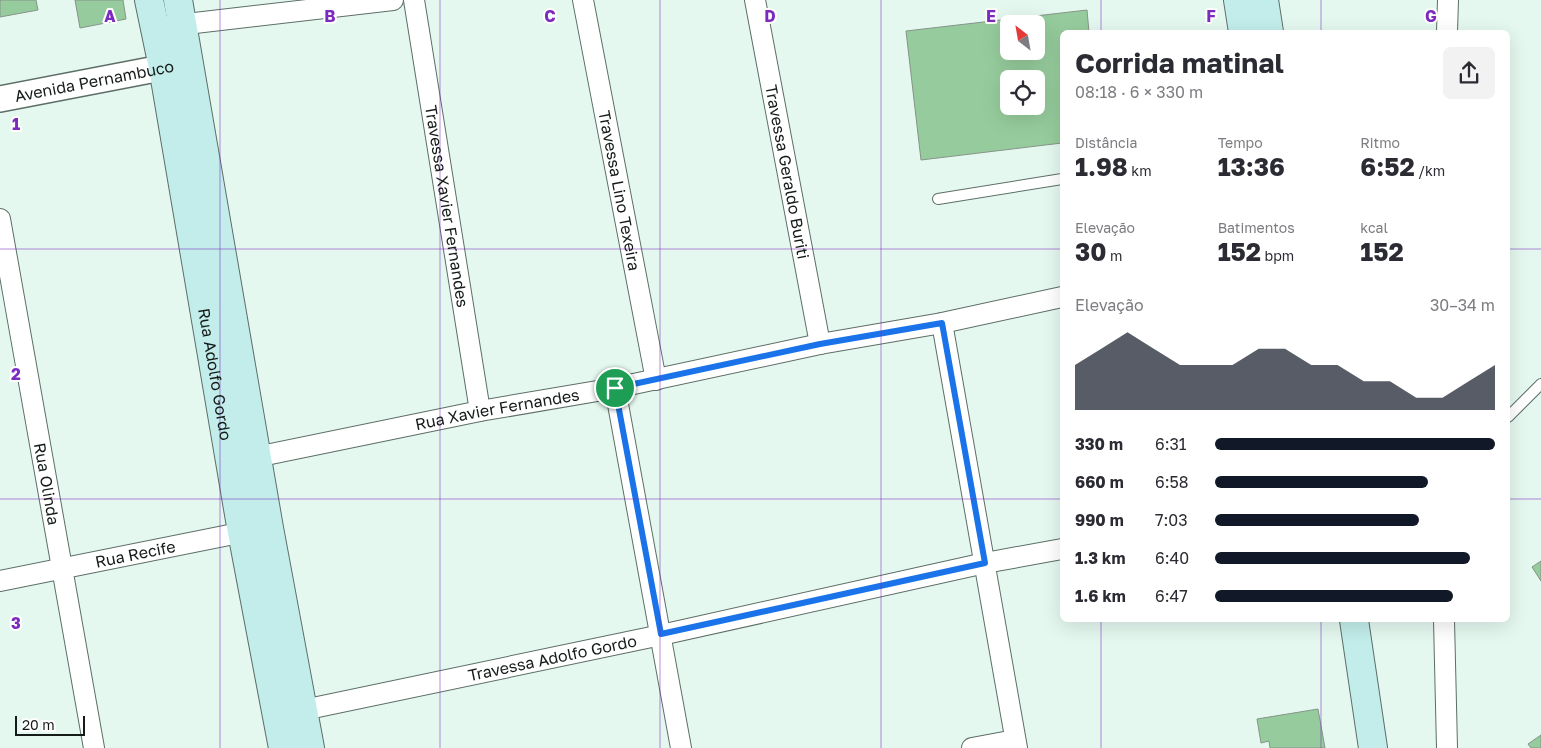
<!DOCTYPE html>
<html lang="pt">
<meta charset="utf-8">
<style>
:root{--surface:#fff;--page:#f2f2f3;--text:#2b2b33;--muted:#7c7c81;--accent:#111827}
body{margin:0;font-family:"Golos Text",sans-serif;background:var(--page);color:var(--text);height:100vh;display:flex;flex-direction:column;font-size:19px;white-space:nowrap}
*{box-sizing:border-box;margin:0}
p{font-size:16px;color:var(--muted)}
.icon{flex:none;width:28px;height:28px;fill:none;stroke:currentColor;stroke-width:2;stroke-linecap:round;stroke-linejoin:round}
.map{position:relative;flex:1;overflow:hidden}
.sheet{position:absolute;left:1060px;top:30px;width:450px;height:592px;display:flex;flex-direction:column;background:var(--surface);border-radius:8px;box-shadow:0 5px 20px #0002}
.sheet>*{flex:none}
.needle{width:32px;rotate:329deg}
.controls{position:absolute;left:1000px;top:15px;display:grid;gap:10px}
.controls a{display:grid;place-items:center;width:45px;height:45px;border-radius:8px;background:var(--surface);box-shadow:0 5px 20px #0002;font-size:25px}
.scale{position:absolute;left:15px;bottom:12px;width:70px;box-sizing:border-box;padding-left:5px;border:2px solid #141b18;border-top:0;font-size:14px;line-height:18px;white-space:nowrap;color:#141b18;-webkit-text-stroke:4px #fff;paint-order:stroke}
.pin{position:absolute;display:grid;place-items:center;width:42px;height:42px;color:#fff;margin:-21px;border:2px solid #fff;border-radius:50%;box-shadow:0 1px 5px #0007}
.round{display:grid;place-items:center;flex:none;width:52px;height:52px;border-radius:8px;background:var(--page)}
.head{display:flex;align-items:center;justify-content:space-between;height:85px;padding:0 15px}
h1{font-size:28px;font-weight:700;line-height:38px}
.figures{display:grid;grid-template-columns:repeat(3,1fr);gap:8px;height:85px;padding:5px 15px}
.figures div{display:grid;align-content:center}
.figures b{font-size:25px;font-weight:700}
.figures small{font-size:14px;font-weight:400}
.figures p{font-size:14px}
.chart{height:140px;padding:10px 15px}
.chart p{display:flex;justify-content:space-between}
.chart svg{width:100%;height:90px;margin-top:5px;fill:var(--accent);opacity:.7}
ul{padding:0 15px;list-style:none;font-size:16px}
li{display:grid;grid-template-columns:80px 60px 1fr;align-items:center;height:38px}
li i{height:12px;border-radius:6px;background:var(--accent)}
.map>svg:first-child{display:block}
</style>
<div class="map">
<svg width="1541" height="748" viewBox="0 0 1541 748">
<rect width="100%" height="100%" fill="#e4f8f0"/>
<path fill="#96cc9d" stroke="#869488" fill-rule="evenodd" d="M0 0H36L38 10 0 17Z
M75 0H123L126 19 80 28Z
M1087 10 1089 32H1062V143L921 160 906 31ZM1009 24H1036V51H1009ZM1009 79H1036V106H1009Z
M1541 561V581L1532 567Z
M1318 709 1325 748H1270L1269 741 1261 743 1257 719Z
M1541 735V748H1531L1528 744Z"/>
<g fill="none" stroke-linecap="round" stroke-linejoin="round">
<defs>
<path id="service" d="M938 199 1062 179
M1508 417 1541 384"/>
<g id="minor">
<path id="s1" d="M414 0 480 411"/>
<path id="s2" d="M583 0 656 380"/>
<path id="s3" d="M755 0 820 344"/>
<path d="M169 26 393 0"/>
<path d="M1447 32 1448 0"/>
<path id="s4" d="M0 219 94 748"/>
<path d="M942 323 1017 748"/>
<path d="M615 388 681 748"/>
<path id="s5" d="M256 457 480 411 615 388 820 344 942 323 1062 297"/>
<path id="s6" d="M0 581 254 530"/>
<path d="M1444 620 1447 748"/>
<path id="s7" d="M289 713 661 635 985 563 1062 549"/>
<path d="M972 748 1015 740"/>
</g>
<g id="tertiary">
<path id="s8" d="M0 99 182 64"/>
</g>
<g id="secondary">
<path id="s9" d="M149 0 163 67 242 532 283 748"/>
<path d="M178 0 269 528 310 748"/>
<path d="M1238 0 1243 32"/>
<path d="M1264 0 1269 32"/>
<path d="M1354 620 1373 748"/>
</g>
</defs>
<use href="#service" stroke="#5d6e67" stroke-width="12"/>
<use href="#minor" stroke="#5d6e67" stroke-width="22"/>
<use href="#tertiary" stroke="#5d6e67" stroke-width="28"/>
<use href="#secondary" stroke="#5d6e67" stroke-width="30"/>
<use href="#service" stroke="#fff" stroke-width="10"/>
<use href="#minor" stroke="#fff" stroke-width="20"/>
<use href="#tertiary" stroke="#fff" stroke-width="25"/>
<use href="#secondary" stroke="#c2edea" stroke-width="28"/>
</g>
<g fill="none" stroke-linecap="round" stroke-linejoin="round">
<defs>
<path id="route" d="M942 323 985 563 661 634 615 388 820 344Z"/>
</defs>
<use href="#route" stroke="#fff" stroke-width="10"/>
<use href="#route" stroke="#1a73e8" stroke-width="6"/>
</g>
<path fill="none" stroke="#7b2cbf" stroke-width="1" stroke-opacity="0.55" d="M220 0V748M440 0V748M660 0V748M881 0V748M1101 0V32M1321 0V32M0 249H1062M1508 249H1541M0 499H1062M1508 499H1541M1101 620V748M1321 620V748"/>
<g text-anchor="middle" stroke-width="4" stroke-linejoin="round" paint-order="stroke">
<g font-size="16" fill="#141b18" stroke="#fff">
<text dy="6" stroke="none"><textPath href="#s8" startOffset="96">Avenida Pernambuco</textPath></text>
<text dy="6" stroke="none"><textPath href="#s3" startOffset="175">Travessa Geraldo Buriti</textPath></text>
<text dy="6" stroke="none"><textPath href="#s2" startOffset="194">Travessa Lino Texeira</textPath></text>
<text dy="6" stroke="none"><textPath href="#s1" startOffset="209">Travessa Xavier Fernandes</textPath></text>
<text dy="6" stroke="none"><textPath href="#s9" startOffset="380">Rua Adolfo Gordo</textPath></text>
<text dy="6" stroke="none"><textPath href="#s5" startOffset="246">Rua Xavier Fernandes</textPath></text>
<text dy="6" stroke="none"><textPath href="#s4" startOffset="269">Rua Olinda</textPath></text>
<text dy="6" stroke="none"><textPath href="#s6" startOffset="138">Rua Recife</textPath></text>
<text dy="6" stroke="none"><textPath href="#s7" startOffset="269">Travessa Adolfo Gordo</textPath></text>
</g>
</g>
<g font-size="16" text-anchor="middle" font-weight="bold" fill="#7b2cbf" stroke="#fff" stroke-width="4" stroke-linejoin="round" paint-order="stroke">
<text x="110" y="22">A</text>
<text x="330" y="22">B</text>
<text x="550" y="22">C</text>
<text x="770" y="22">D</text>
<text x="991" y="22">E</text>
<text x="1211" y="22">F</text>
<text x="1431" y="22">G</text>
<text x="16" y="130">1</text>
<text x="16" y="380">2</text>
<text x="16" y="629">3</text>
</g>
</svg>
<div class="controls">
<a><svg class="needle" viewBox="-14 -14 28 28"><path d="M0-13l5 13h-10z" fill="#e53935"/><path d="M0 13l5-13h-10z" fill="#7c7c81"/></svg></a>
<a><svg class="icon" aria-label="locate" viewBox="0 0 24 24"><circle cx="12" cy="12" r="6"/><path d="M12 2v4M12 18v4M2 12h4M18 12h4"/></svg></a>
</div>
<div class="scale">20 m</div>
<div class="pin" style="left:615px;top:388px;background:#1e9e55"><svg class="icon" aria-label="arrive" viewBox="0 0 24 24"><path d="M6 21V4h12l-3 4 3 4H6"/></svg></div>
<section class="sheet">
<div class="head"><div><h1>Corrida matinal</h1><p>08:18 · 6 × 330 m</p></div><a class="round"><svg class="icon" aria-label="share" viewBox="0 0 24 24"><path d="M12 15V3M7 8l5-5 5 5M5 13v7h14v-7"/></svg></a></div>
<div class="figures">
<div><p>Distância</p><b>1.98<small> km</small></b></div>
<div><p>Tempo</p><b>13:36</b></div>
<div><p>Ritmo</p><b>6:52<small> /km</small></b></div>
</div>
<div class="figures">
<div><p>Elevação</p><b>30<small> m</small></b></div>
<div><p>Batimentos</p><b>152<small> bpm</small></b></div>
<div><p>kcal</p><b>152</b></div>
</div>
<div class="chart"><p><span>Elevação</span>30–34 m</p>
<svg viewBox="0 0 160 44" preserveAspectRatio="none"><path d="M0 44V22L10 14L20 6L30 14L40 22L50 22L60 22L70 14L80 14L90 22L100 22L110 30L120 30L130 38L140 38L150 30L160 22V44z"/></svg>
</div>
<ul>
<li><b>330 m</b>6:31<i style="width:100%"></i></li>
<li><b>660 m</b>6:58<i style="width:76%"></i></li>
<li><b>990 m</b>7:03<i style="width:73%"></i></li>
<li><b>1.3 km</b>6:40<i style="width:91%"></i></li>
<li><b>1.6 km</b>6:47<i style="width:85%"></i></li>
</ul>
</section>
</div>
